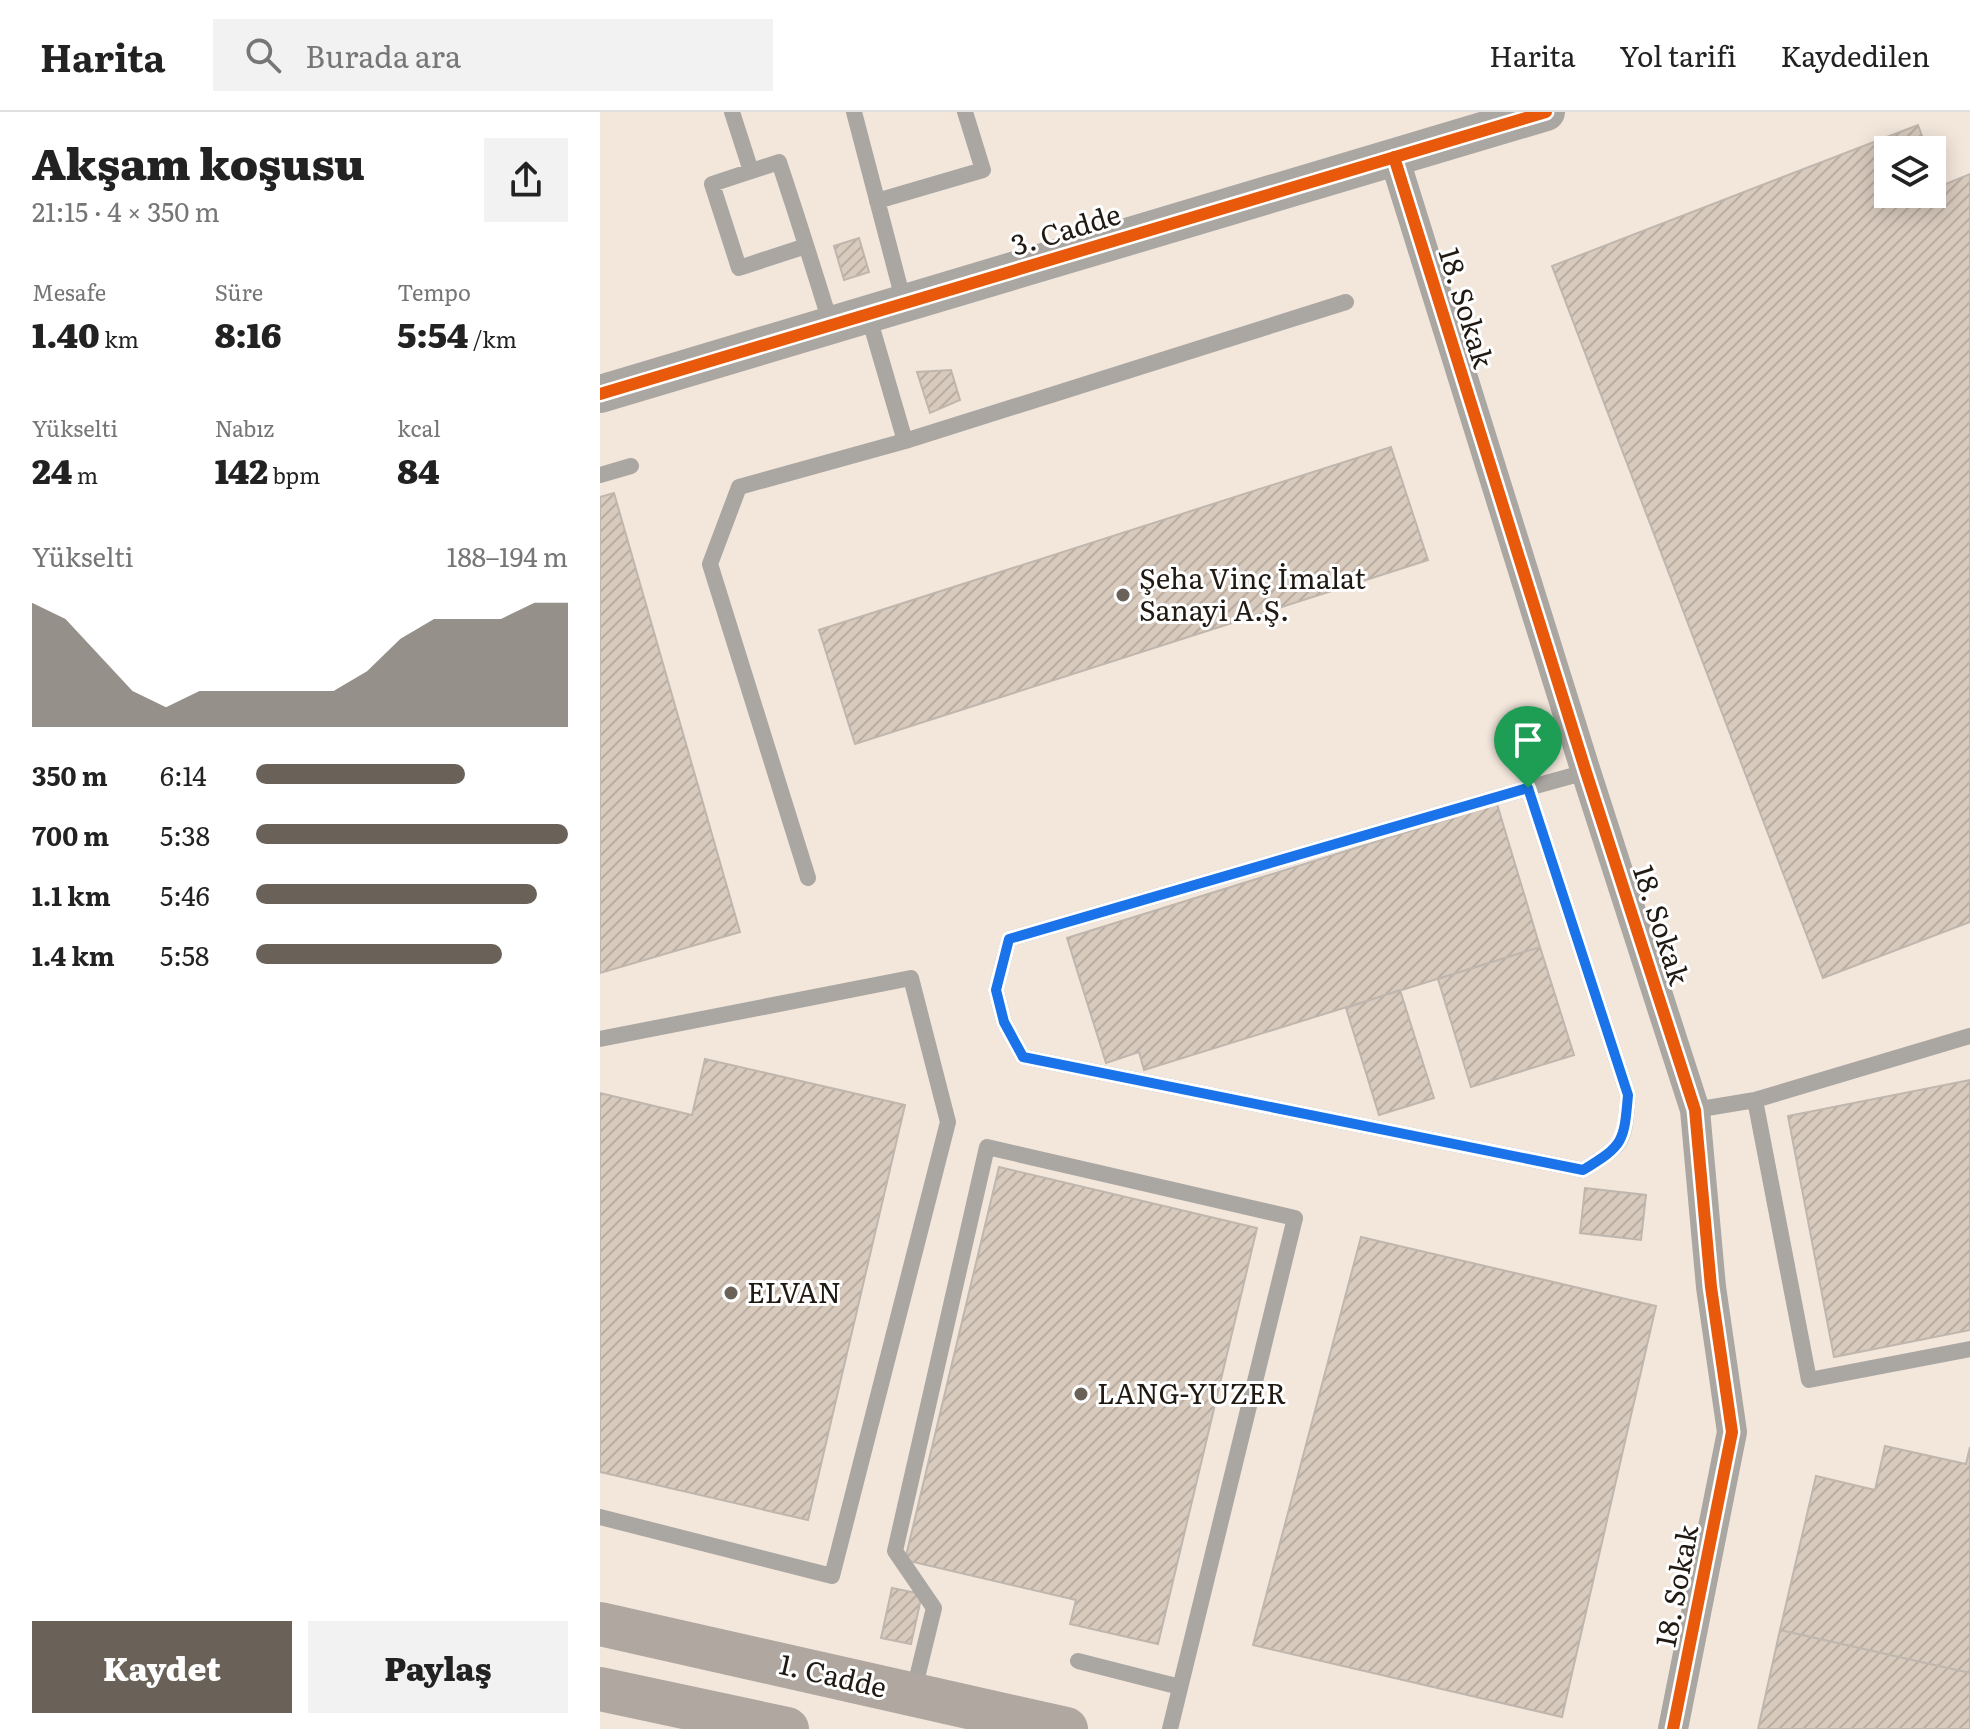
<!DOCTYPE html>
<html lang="tr">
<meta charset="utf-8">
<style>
:root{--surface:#fff;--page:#f2f2f2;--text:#222;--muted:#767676;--line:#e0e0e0;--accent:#6a6259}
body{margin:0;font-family:Literata,serif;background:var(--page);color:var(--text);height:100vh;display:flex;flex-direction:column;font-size:30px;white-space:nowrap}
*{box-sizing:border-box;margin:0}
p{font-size:26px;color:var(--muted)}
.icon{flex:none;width:44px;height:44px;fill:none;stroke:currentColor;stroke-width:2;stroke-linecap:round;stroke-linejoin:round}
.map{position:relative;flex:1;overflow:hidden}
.side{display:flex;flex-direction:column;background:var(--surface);width:600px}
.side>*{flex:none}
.buttons{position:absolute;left:1274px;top:24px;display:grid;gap:16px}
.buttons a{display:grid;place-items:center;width:72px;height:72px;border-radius:0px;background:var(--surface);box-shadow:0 4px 20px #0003;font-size:40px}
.pin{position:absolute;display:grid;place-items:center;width:68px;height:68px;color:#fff;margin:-82px -34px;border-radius:50% 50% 50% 0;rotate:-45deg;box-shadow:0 0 8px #0007}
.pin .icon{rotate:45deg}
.round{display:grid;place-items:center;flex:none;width:84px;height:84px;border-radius:0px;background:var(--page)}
.headline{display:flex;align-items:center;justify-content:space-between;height:136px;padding:0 32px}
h1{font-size:44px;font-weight:800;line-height:60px}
.figures{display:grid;grid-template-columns:repeat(3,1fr);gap:12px;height:136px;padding:8px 32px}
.figures div{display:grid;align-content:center}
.figures b{font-size:34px;font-weight:800}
.figures small{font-size:22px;font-weight:400}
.figures p{font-size:22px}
.chart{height:224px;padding:16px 32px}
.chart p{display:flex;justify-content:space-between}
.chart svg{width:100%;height:144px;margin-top:8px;fill:var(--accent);opacity:.7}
.cta{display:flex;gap:16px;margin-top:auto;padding:16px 32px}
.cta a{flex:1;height:92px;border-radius:0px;background:var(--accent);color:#fff;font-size:32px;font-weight:800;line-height:92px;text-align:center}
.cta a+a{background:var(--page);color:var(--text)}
ul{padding:0 32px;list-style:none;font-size:26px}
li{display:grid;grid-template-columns:128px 96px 1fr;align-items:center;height:60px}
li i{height:20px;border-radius:10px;background:var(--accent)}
header{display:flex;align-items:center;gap:48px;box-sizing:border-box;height:112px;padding:0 40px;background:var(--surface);border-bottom:2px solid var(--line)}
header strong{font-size:38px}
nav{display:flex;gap:44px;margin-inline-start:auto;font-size:28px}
.search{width:560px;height:72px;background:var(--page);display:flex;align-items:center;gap:20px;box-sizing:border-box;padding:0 28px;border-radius:0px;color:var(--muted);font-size:30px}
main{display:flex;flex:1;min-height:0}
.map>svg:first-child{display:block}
</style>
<header>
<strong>Harita</strong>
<div class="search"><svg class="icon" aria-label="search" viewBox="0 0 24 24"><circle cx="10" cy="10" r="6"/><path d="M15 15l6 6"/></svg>Burada ara</div>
<nav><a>Harita</a><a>Yol tarifi</a><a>Kaydedilen</a></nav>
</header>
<main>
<section class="side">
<div class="headline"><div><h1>Akşam koşusu</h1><p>21:15 · 4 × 350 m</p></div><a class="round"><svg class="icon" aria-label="share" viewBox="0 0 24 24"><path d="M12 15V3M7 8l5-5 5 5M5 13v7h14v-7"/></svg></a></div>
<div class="figures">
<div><p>Mesafe</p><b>1.40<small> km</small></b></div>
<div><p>Süre</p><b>8:16</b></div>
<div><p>Tempo</p><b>5:54<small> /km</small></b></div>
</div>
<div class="figures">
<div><p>Yükselti</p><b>24<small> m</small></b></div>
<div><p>Nabız</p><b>142<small> bpm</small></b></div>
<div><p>kcal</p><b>84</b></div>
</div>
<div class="chart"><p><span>Yükselti</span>188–194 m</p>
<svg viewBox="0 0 160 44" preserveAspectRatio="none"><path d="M0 44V6L10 11L20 22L30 33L40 38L50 33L60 33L70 33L80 33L90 33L100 27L110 17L120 11L130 11L140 11L150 6L160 6V44z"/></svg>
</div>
<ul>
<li><b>350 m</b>6:14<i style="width:67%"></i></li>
<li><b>700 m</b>5:38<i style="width:100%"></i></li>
<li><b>1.1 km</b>5:46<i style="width:90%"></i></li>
<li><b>1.4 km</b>5:58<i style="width:79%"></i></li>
</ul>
<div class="cta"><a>Kaydet</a><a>Paylaş</a></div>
</section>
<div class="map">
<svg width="1370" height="1617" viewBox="0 0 1370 1617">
<defs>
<pattern id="building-hatch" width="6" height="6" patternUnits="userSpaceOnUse" patternTransform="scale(2)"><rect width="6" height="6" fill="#d8cabd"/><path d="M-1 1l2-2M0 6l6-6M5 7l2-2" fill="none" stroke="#b9ada2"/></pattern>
</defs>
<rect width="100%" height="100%" fill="#f3e7dc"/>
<path fill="url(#building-hatch)" stroke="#bfb6ae" stroke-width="2" d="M1318 13 1327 38H1288V82H1332V50L1341 74 1370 62V810L1223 866 952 154Z
M259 126 269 160 244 168 234 134Z
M351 258 360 288 330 301 317 260Z
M791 335 828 448 255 632 219 518Z
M14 381 140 820 0 861V385Z
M897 692 940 835 544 958 539 940 506 951 467 826Z
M940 835 974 943 871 975 838 867Z
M800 878 834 986 779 1003 746 896Z
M105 947 305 993 208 1408 0 1360V981L92 1003Z
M1370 968V1218L1234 1245 1188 1004Z
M399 1055 657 1116 558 1532 470 1512 476 1488 305 1448Z
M985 1076 1046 1083 1041 1128 980 1121Z
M761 1125 1056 1194 962 1605 653 1533Z
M1285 1334 1366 1352 1370 1335V1561L1180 1518 1216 1364 1275 1378Z
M292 1476 322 1482 311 1532 281 1526Z
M1180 1518 1370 1561V1617H1158Z"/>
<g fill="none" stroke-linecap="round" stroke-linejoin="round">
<path stroke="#aaa6a2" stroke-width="16" d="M132 0 151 59
M254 0 304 191
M277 89 383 58 365 0
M206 134 139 156 112 72 179 50C197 104 214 158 231 213
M268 202 305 329
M0 363 31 354
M928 676 1028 983C1024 1031 1025 1032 983 1058L423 945 404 910 396 878 409 827 928 676 986 660
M208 766 110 452 139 375 305 329 746 190
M0 927 311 866 348 1010 232 1464 0 1405
M1155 988 1209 1268 1370 1237
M1095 998 1155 988 1370 924
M478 1549 580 1575
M313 1582 334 1496 295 1439 387 1035 695 1106 570 1617"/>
<path stroke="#aaa6a2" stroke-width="30" d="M794 45 986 660 1095 998 1111 1175 1132 1320 1073 1617"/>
<path stroke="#aaa6a2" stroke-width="38" d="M0 282 946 0"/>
<path stroke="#afa7a0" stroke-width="44" d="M0 1512 466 1617
M0 1577 187 1617"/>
<defs>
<path id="cycleway" d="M794 45 986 660 1095 998 1111 1175 1132 1320 1073 1617
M0 282 946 0"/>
</defs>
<use href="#cycleway" stroke="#fff" stroke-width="17"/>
<use href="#cycleway" stroke="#e8590c" stroke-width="12"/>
</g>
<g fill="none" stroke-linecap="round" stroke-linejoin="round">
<defs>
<path id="route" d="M928 676 1028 983C1024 1030 1024 1033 983 1058L423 945 404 910 396 878 409 827Z"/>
</defs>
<use href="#route" stroke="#fff" stroke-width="16"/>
<use href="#route" stroke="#1a73e8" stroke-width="10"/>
</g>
<g fill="#6a6259" stroke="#fff" stroke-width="3">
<circle cx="523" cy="483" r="8"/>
<circle cx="131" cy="1181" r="8"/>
<circle cx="481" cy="1282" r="8"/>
</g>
<g text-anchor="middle" stroke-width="6" stroke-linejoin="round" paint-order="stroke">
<g font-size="28" fill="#211a13" stroke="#fff">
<text transform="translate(466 118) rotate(-17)" y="10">3. Cadde</text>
<text transform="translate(866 196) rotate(73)" y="10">18. Sokak</text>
<text transform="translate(1061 813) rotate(72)" y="10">18. Sokak</text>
<text transform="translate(1077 1474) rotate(-79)" y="10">18. Sokak</text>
<text transform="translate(233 1564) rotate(13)" y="10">1. Cadde</text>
</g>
<g font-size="28" fill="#211a13" stroke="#fff" text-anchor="start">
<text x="539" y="477">Şeha Vinç İmalat<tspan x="539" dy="32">Sanayi A.Ş.</tspan></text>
<text x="147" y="1191">ELVAN</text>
<text x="497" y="1292">LANG-YUZER</text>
</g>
</g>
</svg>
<div class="buttons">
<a><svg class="icon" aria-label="layers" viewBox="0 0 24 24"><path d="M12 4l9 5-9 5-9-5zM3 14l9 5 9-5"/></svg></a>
</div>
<div class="pin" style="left:928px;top:676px;background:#1e9e55"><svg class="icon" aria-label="arrive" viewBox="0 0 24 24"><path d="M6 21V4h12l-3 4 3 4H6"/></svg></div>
</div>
</main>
